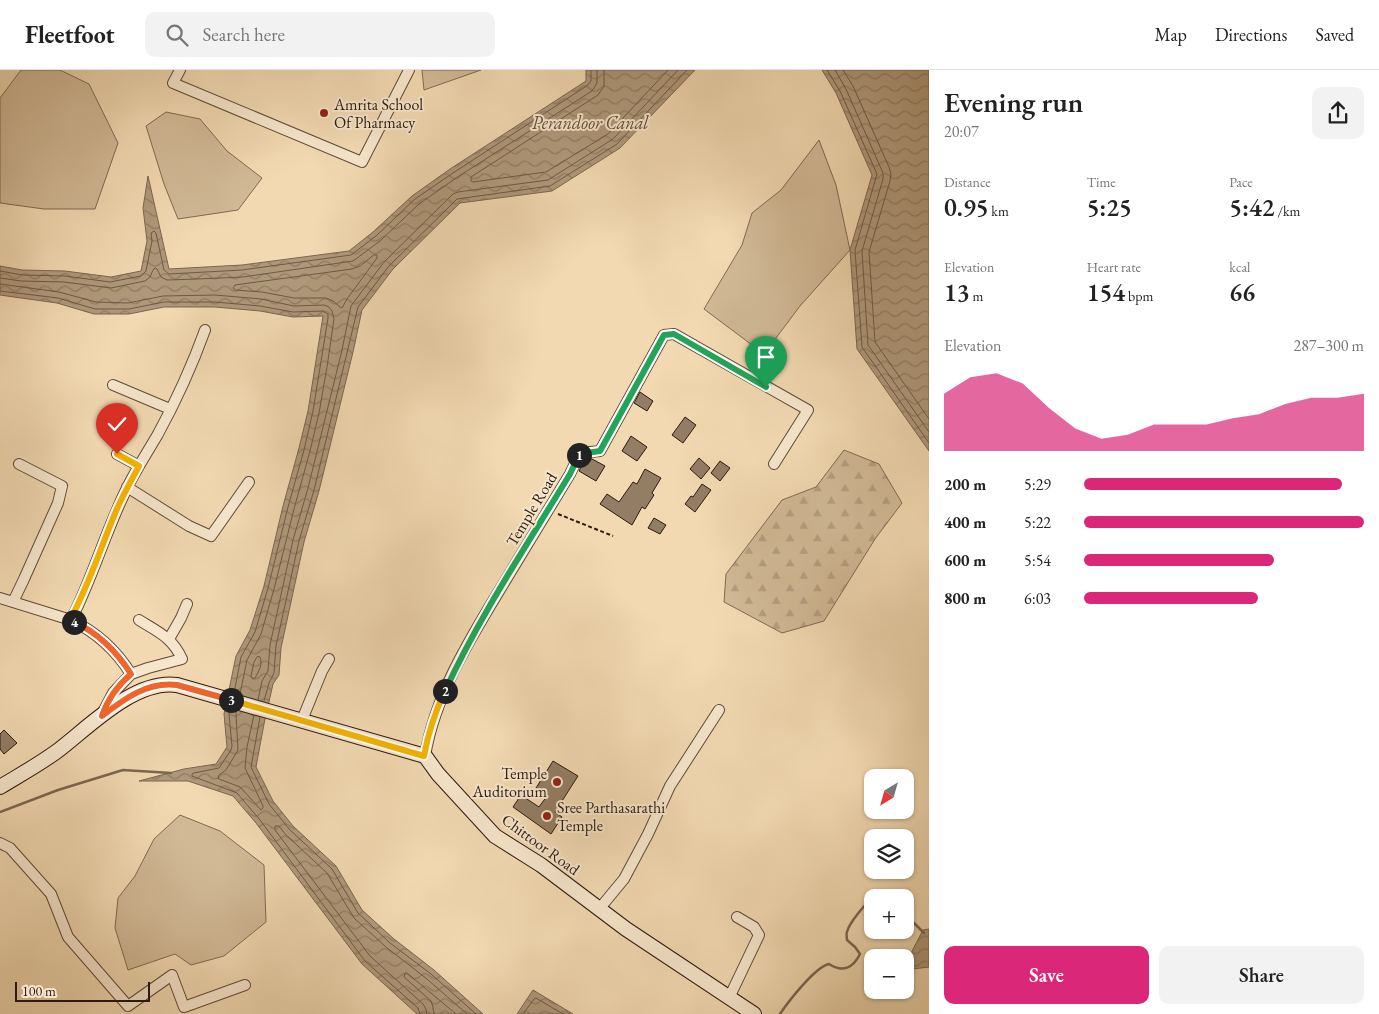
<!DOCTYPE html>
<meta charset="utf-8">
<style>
:root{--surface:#fff;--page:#f2f2f2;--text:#222;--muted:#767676;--line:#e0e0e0;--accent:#db2777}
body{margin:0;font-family:"EB Garamond",serif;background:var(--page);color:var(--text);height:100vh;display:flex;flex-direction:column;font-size:19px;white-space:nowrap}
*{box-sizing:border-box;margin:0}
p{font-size:16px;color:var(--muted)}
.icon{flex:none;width:28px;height:28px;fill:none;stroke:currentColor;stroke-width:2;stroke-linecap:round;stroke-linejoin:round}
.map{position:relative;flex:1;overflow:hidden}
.details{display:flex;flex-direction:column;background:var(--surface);width:450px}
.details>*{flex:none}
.needle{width:32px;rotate:217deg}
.fabs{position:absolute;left:864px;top:699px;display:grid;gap:10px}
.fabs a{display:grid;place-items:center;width:50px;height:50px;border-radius:10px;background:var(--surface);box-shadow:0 1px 4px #0004;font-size:25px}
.scale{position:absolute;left:15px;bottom:12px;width:135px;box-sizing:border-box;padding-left:5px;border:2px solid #2d1a10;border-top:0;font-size:14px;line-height:18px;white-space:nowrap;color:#2d1a10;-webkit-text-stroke:4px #f7e6cc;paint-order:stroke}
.pin{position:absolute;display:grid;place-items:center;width:42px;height:42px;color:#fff;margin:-51px -21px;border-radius:50% 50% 50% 0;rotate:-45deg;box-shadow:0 0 5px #0007}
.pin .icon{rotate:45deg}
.km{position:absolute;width:25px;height:25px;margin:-12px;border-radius:50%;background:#222;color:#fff;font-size:14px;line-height:25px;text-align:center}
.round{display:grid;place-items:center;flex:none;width:52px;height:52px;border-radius:10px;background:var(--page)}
.headline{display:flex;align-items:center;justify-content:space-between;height:85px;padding:0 15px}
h1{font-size:28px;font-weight:600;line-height:38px}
.figures{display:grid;grid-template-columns:repeat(3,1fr);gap:8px;height:85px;padding:5px 15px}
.figures div{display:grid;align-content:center}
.figures b{font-size:25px;font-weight:600}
.figures small{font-size:14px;font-weight:400}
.figures p{font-size:14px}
.chart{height:140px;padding:10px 15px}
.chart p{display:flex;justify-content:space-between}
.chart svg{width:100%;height:90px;margin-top:5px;fill:var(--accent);opacity:.7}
.button{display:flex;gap:10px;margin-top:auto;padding:10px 15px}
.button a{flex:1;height:58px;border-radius:10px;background:var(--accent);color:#fff;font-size:20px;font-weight:600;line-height:58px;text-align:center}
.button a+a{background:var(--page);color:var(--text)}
ul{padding:0 15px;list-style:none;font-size:16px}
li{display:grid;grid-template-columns:80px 60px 1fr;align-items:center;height:38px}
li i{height:12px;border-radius:6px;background:var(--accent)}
header{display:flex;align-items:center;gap:30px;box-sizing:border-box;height:70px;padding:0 25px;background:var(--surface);border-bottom:1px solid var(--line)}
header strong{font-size:24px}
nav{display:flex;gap:28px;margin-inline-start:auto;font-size:18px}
.search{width:350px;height:45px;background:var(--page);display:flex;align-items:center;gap:12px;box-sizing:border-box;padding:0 18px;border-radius:10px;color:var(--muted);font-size:19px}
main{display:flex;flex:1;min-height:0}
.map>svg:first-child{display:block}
</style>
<header>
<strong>Fleetfoot</strong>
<div class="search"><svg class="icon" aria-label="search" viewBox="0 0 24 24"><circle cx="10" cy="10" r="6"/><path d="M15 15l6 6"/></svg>Search here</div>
<nav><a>Map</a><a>Directions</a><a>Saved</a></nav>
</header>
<main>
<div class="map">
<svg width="929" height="944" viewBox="0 0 929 944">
<defs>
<pattern id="forest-firs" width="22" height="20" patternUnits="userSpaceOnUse" patternTransform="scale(1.25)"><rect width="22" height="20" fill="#d1b996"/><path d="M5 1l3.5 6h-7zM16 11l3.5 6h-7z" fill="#b49e80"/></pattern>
<pattern id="water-waves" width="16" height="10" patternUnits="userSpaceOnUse" patternTransform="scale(1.25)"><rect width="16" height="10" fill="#af987a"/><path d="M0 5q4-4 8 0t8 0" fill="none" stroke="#8f7b63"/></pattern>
</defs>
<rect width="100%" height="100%" fill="#f2d9b1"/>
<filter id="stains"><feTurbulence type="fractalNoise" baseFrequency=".004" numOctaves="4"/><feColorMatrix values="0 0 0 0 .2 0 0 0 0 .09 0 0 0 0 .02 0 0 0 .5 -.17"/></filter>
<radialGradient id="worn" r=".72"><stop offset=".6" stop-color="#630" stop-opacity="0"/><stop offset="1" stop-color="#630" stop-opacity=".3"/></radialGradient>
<path fill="#d1b996" stroke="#7f6a53" d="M21 0H60L89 14 118 73 95 139H44L0 133V28Z
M422 0H481L424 20Z
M166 42 200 49 227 81 262 108 238 140 178 149 164 114 146 56Z
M819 70 836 115 850 180 800 236 764 284 704 239 742 175 752 143 781 120Z
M180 745 220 761 264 795 266 852 224 886 191 895 175 884 128 900 115 858 118 828 135 806 154 769Z"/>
<path fill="url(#forest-firs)" stroke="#7f6a53" d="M844 380 879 394 902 433 875 469 824 551 782 563 724 532 726 504 782 430 816 417Z"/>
<path fill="url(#water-waves)" stroke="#7b6650" d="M586 0H695L620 78 552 121 460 133 393 199 362 240 353 282 319 421 304 472 281 578 279 605 273 614 264 654 256 697 273 731 293 756 336 796 362 840 394 869 434 900 483 944H417L362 894 256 753 233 726 188 711H139L184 699 216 694 227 677 224 644 236 586 250 560 264 516 283 436 299 378 308 341 323 246 293 247 260 241 215 237H164L129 244H94L57 233 0 225V196L22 200 65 201 111 207 141 201 147 171 143 138 148 106 169 199 242 195 349 181 373 162 412 126 450 99 586 11Z
M822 0H929V381L857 279 850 180 872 105 836 23Z
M929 859V897L913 899 908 889 923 860Z
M533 920 573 944H517Z"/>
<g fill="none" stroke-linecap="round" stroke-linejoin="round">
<path stroke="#6e5945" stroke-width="1" d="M604 0V16L598 25 471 107V111L473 112 546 102 608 64 668 0
M827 0 840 21 877 104 855 180 862 277 929 373
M835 0 846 19 883 103V109L862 181 868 275 929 362
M843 0 853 16 889 97 891 104 890 111 869 182 875 272 929 349
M374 185H377V188L347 229 342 238 340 237 333 231 326 228H294L262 222 235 220 233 218 235 215 352 199 360 196Z
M0 201 22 205 65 206 110 212 141 206 146 201 152 171 151 163 154 161 156 163 164 200 169 204 242 200 351 185 376 166 415 129 453 103 588 15 591 11V0
M0 208 21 211 64 212 111 218 145 211 150 207 153 200 155 198 157 199 161 207 167 210 197 209 243 207 353 191 380 171 419 134 456 108 592 21 597 13V0
M0 214 59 222 96 232 128 233 163 226 215 225 261 229 294 236 324 235 329 237 332 241 334 249 327 297 319 343 310 381 294 439 274 519 261 564 247 590 240 624
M0 221 58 228 95 239H129L164 232H215L260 236 293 242 323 241 328 244V248L313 341 304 380 288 437 268 518 255 562 241 587 234 623
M260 587C263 594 259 601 255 608L253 609 251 606 254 592 257 587Z
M258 630 262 611 268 601 270 575 293 470 308 418 342 280 351 236 384 192 453 124 458 122 548 110 613 69 678 0
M264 631 269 613 274 603 276 576 299 471 314 420 358 237 389 196 457 129 550 116 617 74 687 0
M230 639 229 644 232 676 231 680 219 698 194 703 192 704V706L237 723 260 750 365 891 418 938 420 944
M236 640V645L238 680 226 700 219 705 218 708 219 709 240 717 261 740 263 738V736L245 698 247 677 254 645
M260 647 251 697 269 734 290 760 332 799 358 843 390 873 431 904 476 944
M427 944 426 939 423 934 370 886 275 760V756H279L285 764 327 803 354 848 386 877 427 909 467 944
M434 944 433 937 431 931 404 907 405 903H407L456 944
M523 944 534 929 536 928 563 944"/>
<path stroke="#7b6650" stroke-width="2.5" d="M0 742 58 720 123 700 171 703
M875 828 883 822 888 828
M905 844 924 863
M780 944C788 932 815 897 829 894 843 903 853 898 860 884L855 877 847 870C847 868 846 863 847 862 849 853 865 834 872 829"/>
</g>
<path fill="#937d64" stroke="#2d1a10" d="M640 322 653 331 647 341 634 333Z
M685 347 696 355 683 373 672 365Z
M631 366 647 377 637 391 622 381Z
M699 388 710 398 701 409 690 399Z
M585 389H592L605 396 596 411 579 401Z
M720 391 730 398 720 411 711 403Z
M645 399 661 408 652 423 654 425 645 439 642 437 632 455 600 434 607 424 619 432 633 412 637 414Z
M702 414 711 420 695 442 685 434 691 426 693 427Z
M654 448 666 455 660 464 648 458Z
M4 660 17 673 4 684 0 679V664Z
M553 691 578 706 555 742 562 747 551 764 513 737 521 725 539 737 547 726 536 718Z"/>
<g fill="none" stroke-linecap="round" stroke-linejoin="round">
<defs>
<path id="minor" d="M180 0 173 13 362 92 409 0
M113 315 170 339
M117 384 139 396
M127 417 189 456 211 466 249 412
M0 528 71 550C96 562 116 580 131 604L113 623 102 644
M13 532 24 509 58 433 62 416 19 394
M71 550C92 509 105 463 126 420 135 401 147 383 158 364 176 331 192 296 205 260
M169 569 181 548 187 534
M131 604 148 598 182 589C172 567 158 562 139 550
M302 650 322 601 329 589
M425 686C436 621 473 564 507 508 528 473 549 439 570 404L580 383 600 381 664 265 674 264 808 340 774 394
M0 773 10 778 51 824 68 867 128 936 172 905 184 937 245 915
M600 838 624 809 648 764 670 716 719 640
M729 928 759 865 754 857 737 847"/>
<path id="secondary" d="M0 717C18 706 38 695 56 682 88 658 134 609 177 615L425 686 438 704 495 766 541 795 626 859 754 944"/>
</defs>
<use href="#minor" stroke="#5e4a38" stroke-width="12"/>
<use href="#secondary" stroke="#2d1a10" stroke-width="16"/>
<path stroke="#2d1a10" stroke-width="2" stroke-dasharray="4 2.5" stroke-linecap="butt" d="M558 444 613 466"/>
<use href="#minor" stroke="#f7e6cc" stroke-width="10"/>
<use href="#secondary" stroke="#f7e6cc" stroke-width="14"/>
</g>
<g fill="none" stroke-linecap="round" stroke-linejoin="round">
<defs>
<path id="split-1" d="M579 385 580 384 600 381 664 265 674 264 766 317"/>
<path id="split-2" d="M445 621C480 545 527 475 570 404L579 385"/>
<path id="split-3" d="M231 630 424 686C428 664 435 642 445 621"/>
<path id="split-4" d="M74 552C98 563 117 582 131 604 117 616 108 628 102 646 124 629 148 611 177 615L231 630"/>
<path id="split-5" d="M74 552 70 550C89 515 101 477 116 441 123 425 131 411 139 396L117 384"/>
</defs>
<use href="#split-1" stroke="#fff" stroke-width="10"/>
<use href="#split-2" stroke="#fff" stroke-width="10"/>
<use href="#split-3" stroke="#fff" stroke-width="10"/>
<use href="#split-4" stroke="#fff" stroke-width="10"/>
<use href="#split-5" stroke="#fff" stroke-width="10"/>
<use href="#split-1" stroke="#22a559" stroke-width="6"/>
<use href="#split-2" stroke="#22a559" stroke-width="6"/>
<use href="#split-3" stroke="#f5b400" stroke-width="6"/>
<use href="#split-4" stroke="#f0652b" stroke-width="6"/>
<use href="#split-5" stroke="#f5b400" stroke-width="6"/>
</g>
<g fill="#8f2418" stroke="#f7e6cc" stroke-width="2">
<circle cx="324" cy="43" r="5"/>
<circle cx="557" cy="712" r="5"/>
<circle cx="547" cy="746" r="5"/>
</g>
<g text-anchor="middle" stroke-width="4" stroke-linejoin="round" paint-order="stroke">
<g font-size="16" fill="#2d1a10" stroke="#f7e6cc" text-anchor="start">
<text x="334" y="40">Amrita School<tspan x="334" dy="18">Of Pharmacy</tspan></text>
<text x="547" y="709" text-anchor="end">Temple<tspan x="547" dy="18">Auditorium</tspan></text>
<text x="557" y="743">Sree Parthasarathi<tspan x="557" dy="18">Temple</tspan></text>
</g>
<g font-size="16" fill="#2d1a10" stroke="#f7e6cc">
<text transform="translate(531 439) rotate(-59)" y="6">Temple Road</text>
<text transform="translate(541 774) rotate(36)" y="6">Chittoor Road</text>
</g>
<g font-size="18" font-style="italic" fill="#614c3a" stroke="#f7e6cc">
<text x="590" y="59">Perandoor Canal</text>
</g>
</g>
<rect width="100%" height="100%" filter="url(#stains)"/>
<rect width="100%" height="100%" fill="url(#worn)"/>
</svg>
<div class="fabs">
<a><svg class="needle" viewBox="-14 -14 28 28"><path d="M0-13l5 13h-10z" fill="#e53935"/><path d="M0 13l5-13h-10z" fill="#767676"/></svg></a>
<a><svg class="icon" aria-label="layers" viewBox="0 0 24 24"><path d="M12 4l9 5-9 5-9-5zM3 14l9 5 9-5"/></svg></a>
<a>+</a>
<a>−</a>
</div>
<div class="scale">100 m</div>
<div class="pin" style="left:766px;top:317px;background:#1e9e55"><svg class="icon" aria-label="arrive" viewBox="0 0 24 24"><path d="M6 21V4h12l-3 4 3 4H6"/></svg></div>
<div class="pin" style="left:117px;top:384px;background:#d93025"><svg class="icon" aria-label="check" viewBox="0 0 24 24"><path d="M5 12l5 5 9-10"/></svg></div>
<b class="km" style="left:579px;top:385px">1</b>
<b class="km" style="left:445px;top:621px">2</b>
<b class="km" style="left:231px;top:630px">3</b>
<b class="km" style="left:74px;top:552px">4</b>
</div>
<section class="details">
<div class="headline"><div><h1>Evening run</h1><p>20:07</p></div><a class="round"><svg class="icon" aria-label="share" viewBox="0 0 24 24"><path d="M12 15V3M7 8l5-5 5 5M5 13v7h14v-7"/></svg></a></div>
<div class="figures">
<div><p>Distance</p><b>0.95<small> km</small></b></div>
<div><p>Time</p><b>5:25</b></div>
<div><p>Pace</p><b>5:42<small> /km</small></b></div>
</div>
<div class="figures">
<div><p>Elevation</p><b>13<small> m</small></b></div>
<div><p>Heart rate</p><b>154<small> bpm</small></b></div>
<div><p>kcal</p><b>66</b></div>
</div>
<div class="chart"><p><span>Elevation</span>287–300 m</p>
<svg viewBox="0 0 160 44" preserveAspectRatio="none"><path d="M0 44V16L10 8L20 6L30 11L40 23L50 33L60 38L70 36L80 31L90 31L100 31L110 28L120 26L130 21L140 18L150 18L160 16V44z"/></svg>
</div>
<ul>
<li><b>200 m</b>5:29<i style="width:92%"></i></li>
<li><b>400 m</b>5:22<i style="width:100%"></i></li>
<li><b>600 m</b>5:54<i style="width:68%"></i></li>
<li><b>800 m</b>6:03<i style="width:62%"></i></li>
</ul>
<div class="button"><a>Save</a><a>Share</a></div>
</section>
</main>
